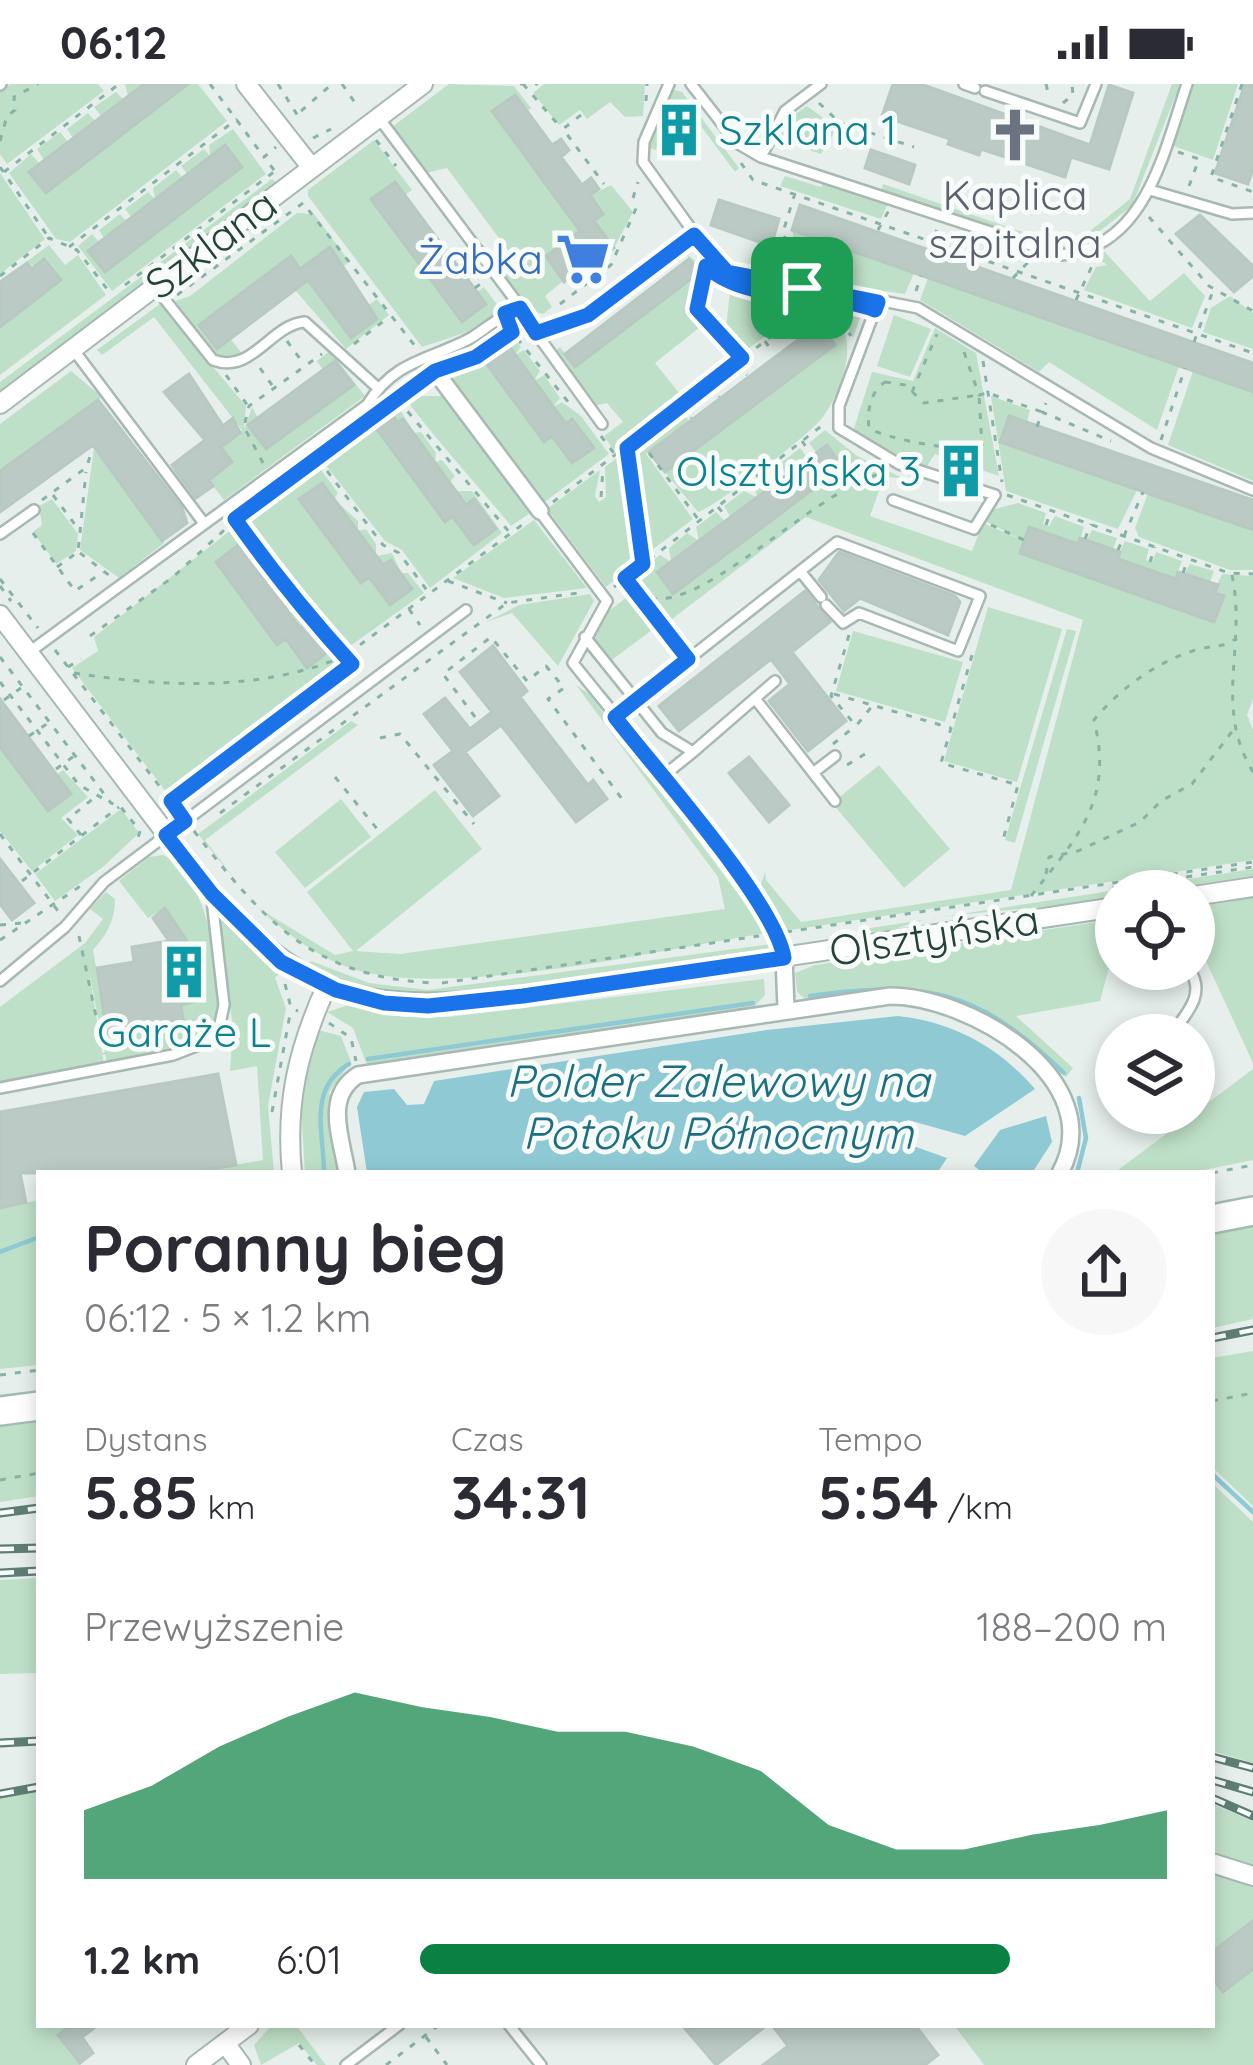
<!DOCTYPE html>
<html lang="pl">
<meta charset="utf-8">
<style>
:root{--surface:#fff;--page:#f7f7f7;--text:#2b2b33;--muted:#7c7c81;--accent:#0b8043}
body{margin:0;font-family:Quicksand,sans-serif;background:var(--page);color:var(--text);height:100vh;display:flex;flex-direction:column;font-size:45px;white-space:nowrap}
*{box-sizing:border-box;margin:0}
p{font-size:39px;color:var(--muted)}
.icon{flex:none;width:66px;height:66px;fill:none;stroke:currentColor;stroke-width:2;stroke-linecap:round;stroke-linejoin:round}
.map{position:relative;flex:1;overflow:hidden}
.panel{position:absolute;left:36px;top:1086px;width:1179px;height:858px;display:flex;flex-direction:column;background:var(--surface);border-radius:0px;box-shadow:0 6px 18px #0003}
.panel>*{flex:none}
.tools{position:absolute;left:1095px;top:786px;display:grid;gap:24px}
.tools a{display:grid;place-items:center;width:120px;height:120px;border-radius:50%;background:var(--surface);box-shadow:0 6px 18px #0003;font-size:60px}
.pin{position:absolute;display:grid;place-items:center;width:102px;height:102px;color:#fff;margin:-51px;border-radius:24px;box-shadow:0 6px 18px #0006}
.round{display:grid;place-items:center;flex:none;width:126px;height:126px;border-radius:63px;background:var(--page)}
.overview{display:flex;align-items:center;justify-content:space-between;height:204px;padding:0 48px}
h1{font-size:66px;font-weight:700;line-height:90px}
.figures{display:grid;grid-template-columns:repeat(3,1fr);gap:18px;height:204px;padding:12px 48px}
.figures div{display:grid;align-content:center}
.figures b{font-size:60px;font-weight:700}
.figures small{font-size:33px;font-weight:400}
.figures p{font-size:33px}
.chart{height:336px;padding:24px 48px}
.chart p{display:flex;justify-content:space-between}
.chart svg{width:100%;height:216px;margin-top:12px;fill:var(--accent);opacity:.7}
ul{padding:0 48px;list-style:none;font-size:39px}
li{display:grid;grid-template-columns:192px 144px 1fr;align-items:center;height:90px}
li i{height:30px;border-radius:15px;background:var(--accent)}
.status{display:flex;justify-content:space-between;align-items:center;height:84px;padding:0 60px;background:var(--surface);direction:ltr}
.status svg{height:33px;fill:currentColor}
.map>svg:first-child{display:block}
</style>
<div class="status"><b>06:12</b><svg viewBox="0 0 49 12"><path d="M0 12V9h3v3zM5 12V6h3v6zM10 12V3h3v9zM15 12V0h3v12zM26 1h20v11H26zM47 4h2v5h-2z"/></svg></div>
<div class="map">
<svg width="1253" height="1981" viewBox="0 0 1253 1981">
<rect width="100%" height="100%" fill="#e6efeb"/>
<path fill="#bfe0c8" d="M10 0H98L104 7 7 80 0 70V8Z
M125 0H198L227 37 70 158 56 155 9 89 31 70 39 79 44 76 37 65 60 48 68 58 73 54 67 45 88 29 95 37 101 32 94 23 116 8 123 15 128 12Z
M449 0 514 2 531 24 527 27 515 11 493 28 580 147 546 172 563 197 545 212 552 223 543 230 529 226 504 192 516 177 447 84 426 89 392 43Z
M544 0H645L643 32 625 33 610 18 587 35 580 26 559 41 533 9Z
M1172 0H1180L1132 122 1075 166 1065 168 881 108 883 100 1069 164 1130 115Z
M1191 0H1238L1213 76 1171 61Z
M671 5 682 8 739 84 735 88 695 34 655 66 646 62Z
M807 22 837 44 821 70 777 55 788 35Z
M233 45 266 90 112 207 78 162 92 150 99 158 104 154 99 146 120 130 126 137 131 133 125 125 148 108 155 115 153 104 176 86 183 94 187 90 181 82 204 65 210 72 209 61Z
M374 56 412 106 405 111 395 98 372 116 462 237 486 221 477 208 484 203 501 226 467 248 422 263 308 112V106Z
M0 89 45 155 0 190Z
M785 92 821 103 824 97 888 119 881 135 780 102Z
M272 95 277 99 0 308V298Z
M611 101 633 128 614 164 594 137 603 130 590 112Z
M297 129 314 130 349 177 344 182 330 163 300 185 292 173 230 254 243 271 215 273 175 217 190 212Z
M792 146 914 189 905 210 803 196Z
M49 161 65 181 78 171 106 211 0 291V243L60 196 26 178Z
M1104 167 1150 217 1184 189 1205 212 1192 244 1084 206 1096 183 1107 181 1099 175Z
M686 170 704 183 695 226 705 239 655 279 680 310 730 271 732 278 614 367 604 352 623 338 607 319 593 322 555 267 560 263 576 283 698 189Z
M928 194 1179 282 1157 346 1049 278 1039 288 920 216Z
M308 196 367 222 377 215 389 231 346 265 295 206Z
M731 199 858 220 862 229 853 254 838 226 813 218 742 269 725 252Z
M1230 212 1253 229V265L1203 248 1211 224Z
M160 220 246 322 244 346 252 323 258 334 249 341 353 301 336 277 323 286 317 277 330 267 365 312 224 416 213 402 194 415 170 383 183 393 242 346 154 233 102 271 97 266Z
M817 223C866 239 846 300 823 333 812 349 715 423 698 428L665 388 834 261 819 240 808 248 799 235Z
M894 231 931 245 910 293 877 282Z
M935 244 976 269 999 392 935 370 925 385 853 347 872 288 913 297Z
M513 253 521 263 515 271 524 266 540 287 534 297 544 291 560 314 553 323 562 318 581 332 609 370 543 419 444 287 479 276Z
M71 287 102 313 0 387V340Z
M1193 287 1253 308V397L1168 361Z
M415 312H445L530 429 511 442C477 400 441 362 408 318Z
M991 312 1030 326 1027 338 1009 332 1001 358 1137 406 1118 445 1006 407Z
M397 321 414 349 421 348 436 369 435 378 442 376 455 392 450 398 455 407H472L502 449 430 504 402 466 385 457 321 375Z
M681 326 689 337 646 370 693 435 652 466 644 464 634 368Z
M825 346 857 372 903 394 884 393 870 432 972 467 983 439 1024 457 985 437 991 426 1018 419 1046 429 1043 440 1049 442 1055 432 1084 443 1081 453 1087 456 1092 446 1117 454 1113 465 1120 467 1125 457 1149 465 1146 476 1152 478 1156 468 1182 477 1178 487 1185 489 1190 480 1214 487 1210 498 1217 501 1222 490 1253 492V615L1247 631 1253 646V776L784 847 758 810 765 788 766 796 801 838 1011 806 1083 536 806 433 668 538 632 493 660 471 671 478 669 464 687 449 699 457 696 443 716 428 726 438 731 434 724 422 744 407 758 414 752 400 772 385 782 395 786 392 781 379 800 364 811 378 819 372 809 359Z
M94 364 164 459 119 494 80 466Z
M622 370 637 467 633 481 606 503 547 425 600 386 595 412 599 418 606 413 605 383Z
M316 379 338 409 334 415 358 437V447L366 445 376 460V472L392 469 401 489H408L424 509 346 565 315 524 301 519 240 434Z
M1148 409 1253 446V486H1230L1139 453 1135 444Z
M52 415 78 450 76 467 56 480 33 448 42 441 39 422Z
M534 436 587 504 504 514 453 494Z
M236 442 250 463 246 471 257 472 272 492 266 498 278 501 290 518 289 530 300 526 312 531 317 552 325 550 348 581 170 713 72 584 98 567 94 553Z
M590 510 594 517 558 582 512 529 484 539 519 521Z
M631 510 656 543 609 578 590 553 605 530Z
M988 523 1062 545 1017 698 944 677Z
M1067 545 1076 547 1015 759 1005 756Z
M853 547 963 578 945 638 836 607Z
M576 601 589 610 767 849C660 865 448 917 350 884 315 872 285 848 258 824L335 871 353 867 307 808 435 706 482 765 356 867 400 870 725 825 718 793Z
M351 637 358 641 205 756 239 801 198 750Z
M0 663 48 726 71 710 57 691 63 686 88 713 61 734 78 751 32 787 0 747Z
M879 681 950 765 904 804 832 719Z
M341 715 371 753 305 804 275 768Z
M121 725 139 749 103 783 55 817 35 790Z
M163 771C209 790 224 899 217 943L186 961 107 980 89 887 104 980 0 998V923L85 859 103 835 90 825 106 808 115 815C115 837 107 850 93 866L107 950 178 933 176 917 192 914 165 824 148 834 119 797 149 773Z
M1253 785V793L1161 807H1116V814C1053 824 990 826 928 835 906 839 884 854 864 845Z
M1253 814V979L1194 851V823Z
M1116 835V858L1100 917 1016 932 1073 984 1066 993 940 912 888 907 805 915 797 908 795 889 815 881Z
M223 836 280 889 275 894 286 924 268 1022 274 1089H189L263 1076 257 982 230 987 233 943 218 839Z
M771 860V865L440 913 377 909 306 880 311 877 369 899 428 906Z
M764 895 765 911 754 923 367 981 353 944 327 928 349 921 404 933H448Z
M318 946 341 952 351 978 329 1008 341 1089H305L300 1005Z
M1253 985V1076L1189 1089H1114Z
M39 1116V1281L0 1285V1124Z
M1253 1137V1235L1212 1244V1147Z
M1253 1267V1422L1212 1383V1274Z
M39 1336V1412L0 1418V1338Z
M1212 1399 1253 1438V1679L1212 1667Z
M39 1494V1589L0 1590V1496Z
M39 1705V1941H72L59 1952 81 1981H0V1713Z
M1212 1720 1253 1737V1783L1212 1769Z
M1212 1790 1253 1802V1981H984L954 1941H1212Z
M272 1941H296L326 1981H317L299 1959 261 1981 254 1961Z"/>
<path fill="#8ec9d4" d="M898 932C953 938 999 963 1035 1005L965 1052 908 1036 905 1059 947 1074 937 1089H367L357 1023 364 1008 394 1005 407 1021 424 1020 434 997 767 946Z
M1046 1032 1052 1058 1032 1089H983L974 1082 1000 1046Z"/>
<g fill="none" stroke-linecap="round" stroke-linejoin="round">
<path stroke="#8ec9d4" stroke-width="4.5" d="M810 912C926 896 977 905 1064 989
M368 975 753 919
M324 1089C324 1048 307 1005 349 980
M1077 1089 1086 1054 1079 1014
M0 1168 39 1153
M1212 1390 1253 1428"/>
</g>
<path fill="#bbcac4" stroke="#b8c9c2" stroke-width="3" d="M144 0H188L46 109 29 88Z
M893 0H921L1090 61 1109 1 1133 9 1109 85 1071 73 1065 93 981 65 979 71 948 60 950 55 882 32Z
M1245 0H1253V84L1248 100 1215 89Z
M515 11 552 61 561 55 569 66 561 73 582 101 591 94 599 105 590 111 603 130 594 137 614 164 564 198 546 172 580 147 492 27Z
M225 61 242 83 105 188 88 167Z
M871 66 915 81 909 100 865 84Z
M395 98 486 220 462 238 371 115Z
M719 116 779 135 771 162 711 141Z
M800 121 1253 279V308L792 146Z
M1200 131 1253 182V192L1234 208 1176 150Z
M330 163 377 235 351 254 308 196 217 265 199 241 291 172 300 185Z
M44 175 61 196 0 243V198L27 179 32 185Z
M689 175 699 189 575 283 565 270Z
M819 240 835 261 665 388 649 368Z
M506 258 566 340 572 335 594 364 572 379 552 352 544 358 483 275Z
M335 277 354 301 266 365 248 341Z
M189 290 223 342 233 334 240 349 221 363 232 378 209 396 213 402 196 414 172 381 205 356 164 308Z
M98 316 182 424 187 439 162 457 93 361 0 428V387Z
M389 327 398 338 403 335 466 421 474 415 496 445 474 461 452 432 445 438 373 340Z
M1009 332 1253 416V446L1000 358Z
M827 361 843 383 673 510 657 488Z
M322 399 383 481 391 476 412 505 390 521 369 493 361 499 299 415Z
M1029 443 1078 460 1080 454 1120 468 1118 475 1176 495 1178 488 1218 501 1215 509 1224 512 1214 538 1020 469Z
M238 461 300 544 308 538 329 567 307 584 286 555 277 561 216 478Z
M839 468 955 512 960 518 948 551 860 514 844 527 819 496Z
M805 507 830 538 792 568 846 637 808 667 769 617 790 600 771 575 679 647 659 622Z
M493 562 527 607 520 613 588 701 593 696 607 715 576 738 501 641 465 668 499 712 473 732 434 681 453 667 424 630 445 614 470 645 492 628 460 588Z
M0 615 71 710 48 727 0 663Z
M749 673 789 721 769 738 729 689Z
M0 775 34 819 12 836 0 820Z
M165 824 187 857 197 917 181 921 183 936 107 950 97 884 134 878 132 863 169 857 153 834Z
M218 990 236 1081 188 1089H20L26 1118 0 1124V1028Z
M1253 1837V1885L1223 1908 1212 1894V1868Z
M72 1941H98L82 1953 93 1969 80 1979 58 1951Z
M682 1941H767L716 1981Z
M772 1941H915L938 1971 925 1981H763L788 1962Z"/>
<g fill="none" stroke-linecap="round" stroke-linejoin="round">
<defs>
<path id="service" d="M669 0 644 58 643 78 720 185 918 224 1151 364 1253 406
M691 0 737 59 761 73 785 27 821 0
M964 0 975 4
M0 1 1 0
M985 7 1080 39 1096 0
M379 34 521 224
M761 73 1061 171C1146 164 1164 67 1187 0
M1150 106 1232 130 1253 129
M155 203 213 276C252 291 271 240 305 238L379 305
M878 218 839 322V344L899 380 995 411 974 445 893 416
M536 249 602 340
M73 265 203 438
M540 428 607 517 573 579C614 631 777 823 784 874
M0 450 34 426
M800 487 821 513
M585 553 662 649 693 668 775 597
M28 569 367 321C395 275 431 276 471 254 488 243 501 231 521 224L536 249 588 231 694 151
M757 617 835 717
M615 633 837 458 980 512 958 567 859 529 843 539 826 521
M813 689 835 672
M662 693 693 668
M0 897 65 843 104 798 466 526
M1171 951C1186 930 1207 910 1189 885
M0 1004 173 971 217 954 224 921 212 816
M509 1941 541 1981
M346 1981 399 1941"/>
<path id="pedestrian" d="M435 287 540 427
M784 874 786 924
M347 1089C342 1055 323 1013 358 991L890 912C969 912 1111 995 1060 1089"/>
<path id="minor" d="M246 0 312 84
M0 320 423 0
M0 531 212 810C316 924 376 927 523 912L1116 823
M1194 812 1253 803
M292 1089C285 1019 298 965 327 901
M1212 1779 1253 1792
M225 1959 241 1981
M196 1981 249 1941"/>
<path id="secondary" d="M1212 1135 1253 1127
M0 1327 39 1322"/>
</defs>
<use href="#service" stroke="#a8b8b2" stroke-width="14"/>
<use href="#pedestrian" stroke="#a8b8b2" stroke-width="20"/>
<use href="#minor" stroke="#a8b8b2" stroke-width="22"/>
<use href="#secondary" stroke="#a4bbb3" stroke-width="32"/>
<path stroke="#86b3a5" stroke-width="3" stroke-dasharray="6 9" stroke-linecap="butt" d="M210 0 264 73
M278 0 301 37
M342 0 358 23
M520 0H538
M523 0 561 44
M1046 0 1049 13
M1242 0 1211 93 1253 108
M646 17 647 0
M819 19 840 39 914 63
M1063 19 1073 11 1072 0
M301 27 332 0
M581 31 563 45 604 100
M313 54 331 45
M376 56 396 82
M0 57 7 32 15 26 14 13 38 0
M1178 68 1199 75 1189 102
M741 79 753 96 1253 269
M0 83 49 154
M274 86 264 73 276 63
M4 88 119 0
M795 109 783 148 796 185
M633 114 638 98
M1149 133 1209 202 1253 227
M878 146 889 126
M69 163 237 35
M930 166 937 145
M704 189 697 225 741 275
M0 192 49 154 77 166 111 210
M1013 194 1032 174
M125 201 275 87
M475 204 484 197
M916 207 921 192
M177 211 303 119 415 262
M1076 216 1093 180
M560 220 611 181 638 120
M793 236 803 248
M518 245 512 248 573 324
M287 257 303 279
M765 257 773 269
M1194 258 1214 204
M354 260 389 233
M964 268 979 311 988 309 1042 328 1046 319
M983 277 1002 398
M737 279 747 291
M449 282 476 273 511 246
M260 284 274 304
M226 291 248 322
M885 298 905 301 924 319 979 311 982 361C969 371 885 355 869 344 867 327 870 308 885 298Z
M710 300 719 313
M912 308 937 250
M398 316 510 449
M682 321 691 334
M379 328 420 298
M1037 343 1042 328 1111 357
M601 352 616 372
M1161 356 1185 284
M802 357 811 370
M627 364 642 478
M649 369 698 435
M318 375 383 461 399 469 429 509
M263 379 244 343 249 322 322 270
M774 380 783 393
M53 411 79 446
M1007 411 1229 489 1253 490
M601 413 603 385
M42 416 87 383 90 372
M553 418 814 220 835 228 851 252
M718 423 727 434
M236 434C262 487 310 525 345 572L526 438
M991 441 1024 456
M1046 441 1051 427
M33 449 75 507 103 488
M1085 455 1091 440
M1118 466 1143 408
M80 469 110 492
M1150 478 1155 463
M57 483 78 468 86 388
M1183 489 1188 475
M1232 491C1247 563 1213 622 1253 688
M0 495 38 544
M448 497 507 519
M627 497 680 565
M0 502 11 517
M614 503 824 340
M651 514C707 526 818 402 887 388
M409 525 420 541
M849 551 831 612 856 642 873 621
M90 552 173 493 233 438
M55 566 177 725
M972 571 941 679 1018 701 1003 756
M0 573 111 719 120 722 140 747 138 754
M68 583 81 575
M74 589C164 603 260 608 345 572L352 580 172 716
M0 598 79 701 111 719
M834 610 951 644
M4 616 21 604
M475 633 443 590 491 553 527 597 546 582 564 604 548 615 625 719
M29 652 48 639
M380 654 400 650 474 740
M833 660 854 643
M847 681 870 667
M56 685 74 672
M335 693 378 746
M220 729 507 519 585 508
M194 747C264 837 311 892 432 899
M0 750 61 831
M81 751 68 735 94 714
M1046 790 1049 773 1078 767 1140 738 1161 717 1192 700 1234 645
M22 797 119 723
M1112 804 1253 783
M1031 812C1078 752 1114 717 1094 636 1119 605 1160 575 1200 565 1216 561 1223 564 1237 554
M0 841 22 839
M786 848 1253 778
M79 852 104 970
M0 856 85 799
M442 899 759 852
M285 900 291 924 298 927
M329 939 351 954 356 977
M272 1028 291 925
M1212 1089 1253 1081
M0 1291 39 1286
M1212 1317 1253 1309
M0 1396 39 1389
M426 1953 447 1981
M299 1961 315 1981
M386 1981 439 1941"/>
<use href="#service" stroke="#fff" stroke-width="9"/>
<use href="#pedestrian" stroke="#fff" stroke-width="15"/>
<use href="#minor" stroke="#fff" stroke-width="18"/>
<use href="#secondary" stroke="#fff" stroke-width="27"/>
<defs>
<path id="rail" d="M1212 1254 1253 1246
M0 1429 39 1424
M0 1465 39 1464
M0 1489 39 1487
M0 1659 39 1657
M1212 1673 1253 1684
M1212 1696 1253 1708
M0 1710 39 1703
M1212 1714 1253 1732"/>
</defs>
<use href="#rail" stroke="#5f7d75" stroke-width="9"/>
<use href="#rail" stroke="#f7fbf9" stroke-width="4.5" stroke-dasharray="14" stroke-linecap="butt"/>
</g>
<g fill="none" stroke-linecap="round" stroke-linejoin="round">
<defs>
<path id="route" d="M694 151 727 188 878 218 875 226C825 207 746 220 706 182L697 225 742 274 627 364 643 480 625 494 688 575 615 633C653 683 776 819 784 874L523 912 428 922 384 919 336 906 281 878 212 810 166 751 185 737 171 717 352 580C309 533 272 487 235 435L435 287 476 273 512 248 505 229 520 224 536 249 588 231Z"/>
</defs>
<use href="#route" stroke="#fff" stroke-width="24"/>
<use href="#route" stroke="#1a73e8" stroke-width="15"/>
</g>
<defs>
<symbol id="building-bare" viewBox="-9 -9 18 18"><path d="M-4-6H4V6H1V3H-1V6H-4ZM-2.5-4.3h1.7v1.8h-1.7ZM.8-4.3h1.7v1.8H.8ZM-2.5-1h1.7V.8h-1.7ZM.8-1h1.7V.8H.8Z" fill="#0f9aa8" stroke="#f7fbf9" stroke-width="2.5" paint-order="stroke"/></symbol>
<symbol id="church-bare" viewBox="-9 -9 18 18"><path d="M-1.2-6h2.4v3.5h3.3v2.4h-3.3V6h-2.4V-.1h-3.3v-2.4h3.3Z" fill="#6b7280" stroke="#f7fbf9" stroke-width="2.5" paint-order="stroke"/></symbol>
<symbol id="supermarket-bare" viewBox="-9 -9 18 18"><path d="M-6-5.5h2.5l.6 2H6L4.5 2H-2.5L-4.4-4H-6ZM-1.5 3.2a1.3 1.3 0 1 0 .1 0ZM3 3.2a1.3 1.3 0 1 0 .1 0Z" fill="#3f7fe0" stroke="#f7fbf9" stroke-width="2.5" paint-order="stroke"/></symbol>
</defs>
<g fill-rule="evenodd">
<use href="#building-bare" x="641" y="8" width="76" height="76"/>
<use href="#church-bare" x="977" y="13" width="76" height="76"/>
<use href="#supermarket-bare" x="545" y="137" width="76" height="76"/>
<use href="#building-bare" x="923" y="349" width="76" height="76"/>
<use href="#building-bare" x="146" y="850" width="76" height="76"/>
</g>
<g text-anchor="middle" stroke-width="10" stroke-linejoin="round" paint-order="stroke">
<g font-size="42" fill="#0d838f" stroke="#f7fbf9" text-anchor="start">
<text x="719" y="61">Szklana 1</text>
<text x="921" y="402" text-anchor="end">Olsztyńska 3</text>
<text x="184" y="963" text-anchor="middle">Garaże L</text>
</g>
<g font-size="42" fill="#5b616d" stroke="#f7fbf9">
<text x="1015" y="126">Kaplica<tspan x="1015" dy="48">szpitalna</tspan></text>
</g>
<g font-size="42" fill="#24423a" stroke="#f7fbf9">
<text transform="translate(211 160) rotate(-37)" y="15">Szklana</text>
<text transform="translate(934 851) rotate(-9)" y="15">Olsztyńska</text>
</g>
<g font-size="42" fill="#366cbe" stroke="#f7fbf9" text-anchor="end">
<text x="543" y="190">Żabka</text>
</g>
<g font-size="45" font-style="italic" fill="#1c6f80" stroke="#f7fbf9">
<text x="718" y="1013">Polder Zalewowy na<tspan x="718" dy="52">Potoku Północnym</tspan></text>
</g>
</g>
</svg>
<div class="tools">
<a><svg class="icon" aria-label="locate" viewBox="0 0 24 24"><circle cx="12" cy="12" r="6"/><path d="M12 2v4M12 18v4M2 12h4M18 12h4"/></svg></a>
<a><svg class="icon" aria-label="layers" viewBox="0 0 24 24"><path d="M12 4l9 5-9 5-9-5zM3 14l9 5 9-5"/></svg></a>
</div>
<div class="pin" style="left:802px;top:204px;background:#1e9e55"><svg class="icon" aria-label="arrive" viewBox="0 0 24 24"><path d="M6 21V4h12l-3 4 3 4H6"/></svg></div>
<section class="panel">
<div class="overview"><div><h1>Poranny bieg</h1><p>06:12 · 5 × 1.2 km</p></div><a class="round"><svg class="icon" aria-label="share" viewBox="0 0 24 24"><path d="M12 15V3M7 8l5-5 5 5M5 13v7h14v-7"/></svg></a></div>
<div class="figures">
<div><p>Dystans</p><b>5.85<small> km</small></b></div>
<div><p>Czas</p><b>34:31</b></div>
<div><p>Tempo</p><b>5:54<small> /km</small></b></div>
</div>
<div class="chart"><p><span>Przewyższenie</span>188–200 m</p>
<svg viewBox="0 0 160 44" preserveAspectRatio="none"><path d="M0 44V30L10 25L20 17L30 11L40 6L50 9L60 11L70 14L80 14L90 17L100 22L110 33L120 38L130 38L140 35L150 33L160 30V44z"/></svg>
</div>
<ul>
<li><b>1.2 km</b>6:01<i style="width:79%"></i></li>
</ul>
</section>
</div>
